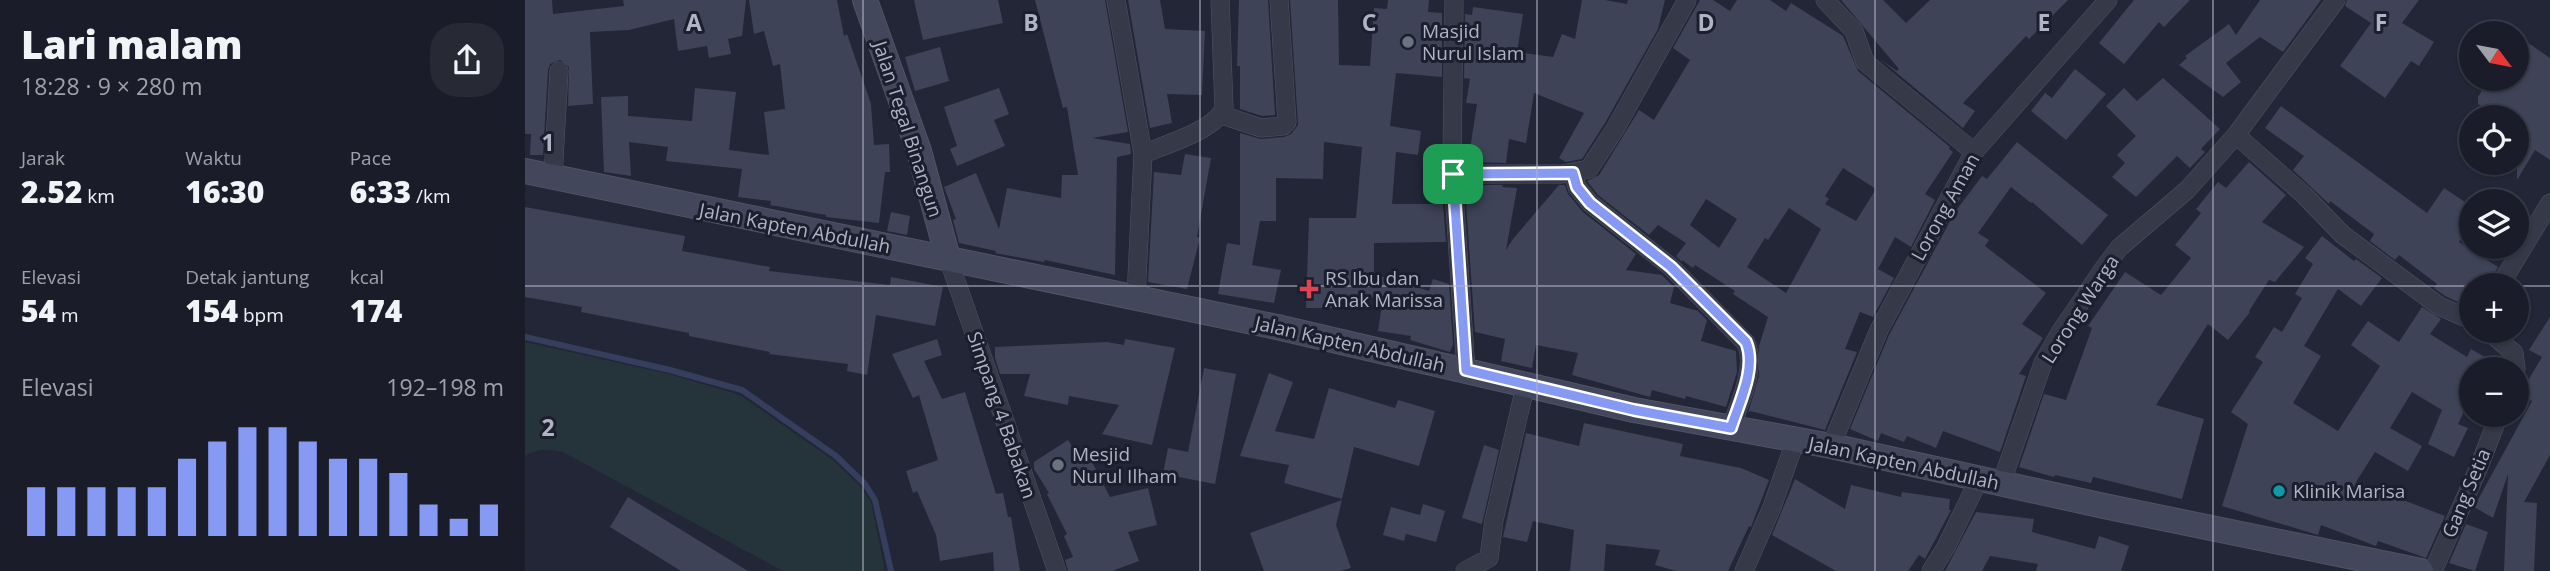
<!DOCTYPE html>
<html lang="id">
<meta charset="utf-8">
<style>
:root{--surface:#1a1c29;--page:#272935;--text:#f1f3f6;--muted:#9fa1a8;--line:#383a46;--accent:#8699f3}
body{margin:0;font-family:"Open Sans",sans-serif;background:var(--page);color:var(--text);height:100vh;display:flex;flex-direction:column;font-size:26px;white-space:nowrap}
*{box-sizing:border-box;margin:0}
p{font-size:23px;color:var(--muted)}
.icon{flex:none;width:38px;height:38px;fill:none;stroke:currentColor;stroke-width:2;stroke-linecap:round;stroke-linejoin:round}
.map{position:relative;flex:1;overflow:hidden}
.side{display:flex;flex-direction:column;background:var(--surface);width:525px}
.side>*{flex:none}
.needle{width:46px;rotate:122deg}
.fabs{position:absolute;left:1934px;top:21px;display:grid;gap:14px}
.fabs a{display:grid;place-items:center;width:70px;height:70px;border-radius:50%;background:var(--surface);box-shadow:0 2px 5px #0004,0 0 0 2px var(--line);font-size:35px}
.pin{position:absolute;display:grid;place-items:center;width:60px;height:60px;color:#fff;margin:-30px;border-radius:14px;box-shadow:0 4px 10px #0006}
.round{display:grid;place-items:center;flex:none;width:74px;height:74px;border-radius:28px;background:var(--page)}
.head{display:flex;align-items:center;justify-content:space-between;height:119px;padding:0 21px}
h1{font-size:38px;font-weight:800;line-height:52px}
.figures{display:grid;grid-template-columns:repeat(3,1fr);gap:10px;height:119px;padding:7px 21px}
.figures div{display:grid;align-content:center}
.figures b{font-size:30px;font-weight:800}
.figures small{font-size:19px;font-weight:400}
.figures p{font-size:19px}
.chart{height:196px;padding:14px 21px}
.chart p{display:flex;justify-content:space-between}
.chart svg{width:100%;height:126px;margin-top:7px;stroke:var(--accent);stroke-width:6}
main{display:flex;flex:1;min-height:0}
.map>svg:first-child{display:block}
</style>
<main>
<section class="side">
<div class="head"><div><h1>Lari malam</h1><p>18:28 · 9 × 280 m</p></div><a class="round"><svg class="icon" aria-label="share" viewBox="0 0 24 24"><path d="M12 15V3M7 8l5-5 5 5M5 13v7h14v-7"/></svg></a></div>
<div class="figures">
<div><p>Jarak</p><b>2.52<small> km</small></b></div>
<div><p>Waktu</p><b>16:30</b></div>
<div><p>Pace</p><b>6:33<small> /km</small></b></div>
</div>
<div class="figures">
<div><p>Elevasi</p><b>54<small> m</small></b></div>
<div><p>Detak jantung</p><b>154<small> bpm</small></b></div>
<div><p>kcal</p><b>174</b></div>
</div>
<div class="chart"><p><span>Elevasi</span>192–198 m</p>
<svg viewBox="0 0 160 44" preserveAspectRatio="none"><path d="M5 44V27M15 44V27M25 44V27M35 44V27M45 44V27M55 44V17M65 44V11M75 44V6M85 44V6M95 44V11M105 44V17M115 44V17M125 44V22M135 44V33M145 44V38M155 44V33"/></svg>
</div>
</section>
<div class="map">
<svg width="2025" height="571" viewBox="0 0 2025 571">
<rect width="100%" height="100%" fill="#222637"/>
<path fill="#25343a" d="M0 342 144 374 215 395 308 460 336 487 346 502 360 571H258L38 452C24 449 13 448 0 456Z"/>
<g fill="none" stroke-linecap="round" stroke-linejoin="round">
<path stroke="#363e5e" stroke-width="6" d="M0 337 145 370 217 390 311 456 340 484 350 500 366 571"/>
</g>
<path fill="#3e4357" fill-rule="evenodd" d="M0 0H27L28 14 99 6 98 0H221L217 36 203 39 206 54 184 58 182 46 153 51 149 19 104 30 65 32 68 104 43 106 44 67 35 60 25 64 23 70 18 155H5L6 134H0Z
M224 0H312L319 36 322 34 346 104 349 145 364 144 365 172H360L354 223 301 217V215L245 205 246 201 213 197 217 169 141 161 143 147 104 142 106 176 79 172 76 97 103 96V116L167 121 170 88 211 92 204 150 244 155 239 112 260 109 255 64 248 66 239 31 229 34Z
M389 0H473L478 23 398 40Z
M510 0H580L603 132 567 138 605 144 606 154 592 157 590 275 520 260 519 262 475 254 470 253 471 251 434 243 428 220 431 219 419 187 451 173 474 229 482 188 536 198 537 175H553L542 107 538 108Z
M603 0H635L640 29 680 31 677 95 642 94 647 123 625 128Z
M714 0H743L750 115 737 116 715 109V66H712Z
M765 0H813L814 65 845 66 849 8 862 9 863 0H904L903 12 917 13V77L871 73 865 126 896 131 893 155 871 152 867 204H918L921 242 849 243V274L904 291 908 279 924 284 928 344 925 352 885 340 886 336 853 331 858 298 813 297V308H781L784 218H831L837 147 799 142 798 179 751 178V221H735L727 265 756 270 749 303 693 294 702 243 715 245V133L736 139 759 137 766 134 773 125Z
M1057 0H1080L1102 4 1103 0H1140L1133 29 1080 123 1057 159 1041 162 1034 158 1059 113 1009 93 1001 143 984 139 981 163 943 162 952 104 941 103 945 79 939 78 940 14 947 15 948 7 998 14 992 52 1028 57 1037 34 1050 39Z
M1175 0H1188L1205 11 1212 0H1245L1261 11 1266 3 1318 36 1333 71 1425 147 1424 149 1428 152 1400 194 1410 200 1386 247 1370 237 1353 269 1369 278 1348 317 1335 312 1320 349 1332 352 1300 430 1225 411 1223 413 1234 376V346L1243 317 1208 294 1210 291 1170 265 1168 268 1157 260V262L1151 256 1161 243 1133 225 1124 235 1073 195 1062 181 1074 175 1114 110 1129 120 1165 60 1148 48ZM1318 168 1351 189 1331 221 1300 204 1304 199 1300 196ZM1181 199 1212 219 1194 248 1165 225ZM1264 208 1296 229 1261 293 1222 267 1240 238 1243 240Z
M1316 0H1358L1381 23 1405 0H1543L1504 39 1501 36 1438 103 1450 111 1438 128 1355 59 1372 71 1374 69Z
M1609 0H1665L1639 27 1634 22 1599 64 1574 43Z
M1735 0H1796L1758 52 1735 37 1701 63 1716 82 1698 97 1654 65 1662 58 1660 56 1704 24 1711 35Z
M1822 0H1894L1877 23 1909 42 1894 66 1886 61 1860 98 1815 66 1846 23 1820 6Z
M1992 35 2025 58V160L2010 150 1992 180V117H1974L1953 104V97L1964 79H1992Z
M415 47 424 81 390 91 380 57Z
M1550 69 1581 94 1541 140 1506 111 1520 93 1527 98Z
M1638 78 1695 129 1676 149 1680 152 1665 168 1652 156 1611 197 1587 177 1600 163 1592 155 1611 136 1581 106 1599 88 1612 101Z
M474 88 484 114 469 120 480 146 432 166 425 149 432 146 419 107Z
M1756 106 1902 213 1919 188 1946 206V225L1934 242 1973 267 1962 285H1946V308L1920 296 1909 288 1912 284 1874 255 1870 260 1845 241 1849 234 1805 201 1804 204 1768 170 1779 156 1740 128Z
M1492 142 1583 215 1557 245 1507 202 1506 203 1486 187 1453 233 1464 240 1460 246 1521 293 1497 324 1518 338 1494 374 1501 376 1475 452 1418 431 1411 448 1382 436 1379 442 1356 433 1353 441 1325 429 1364 335 1430 212 1457 176 1462 179Z
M660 154 686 158 672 237 675 238 662 289 623 282 629 172 656 175Z
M1724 162 1761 195 1737 222 1779 247 1750 282 1744 280 1724 311 1725 312 1703 340 1683 324 1631 405 1679 419 1657 499 1568 477 1566 483 1530 475 1529 477 1494 467 1519 394 1541 400 1567 328 1563 326 1600 272 1636 295 1666 258 1650 245 1676 213 1671 209 1693 182 1701 188Z
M944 185H978L977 187 992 188 981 250 988 239 1034 185H1040L1043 194 1058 212 1111 254 1101 270 1137 275 1149 287 1145 303 1173 311 1182 320 1176 341 1211 351 1212 372 1201 407 1161 396 1160 399 1127 390 1125 397 1047 375 1053 353 1011 345 1007 368 976 361 980 339 950 332 941 203H943Z
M0 207 160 236 157 251 245 267 244 271 365 285 366 277 418 287 410 326 351 315 342 375 322 371 323 364 244 354 245 352 164 336V333L56 312 57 307 0 297Z
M366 212 385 216 382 235 362 231Z
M1797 236 1829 261 1831 259 1857 278 1836 306 1813 289 1779 346 1796 356 1768 403 1813 431 1855 366 1826 345 1843 321 1874 342 1897 307 1916 319 1905 334 1942 357 1946 349 1979 368 1946 369V397L1933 424 1943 428 1929 457 1903 444 1917 410 1887 392 1865 428 1897 446 1883 471 1850 452 1831 482 1920 516 1901 558 1853 541 1851 546 1796 525 1793 535 1697 506 1723 424 1706 412 1738 362 1730 357 1749 327 1757 332 1777 298 1770 294 1788 264 1780 258Z
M2025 317V455L1999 502 2012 503 2009 571H1979L1983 474 1968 518 1949 507 2007 401 1995 394 2017 357 2004 350Z
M412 339 417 355 399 361 417 399 440 392 471 494 478 493 483 517H486L495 571H469L468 552 415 561 411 535 392 491 388 493 381 471 413 460 394 395 388 398 367 354Z
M600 339 650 348 627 445 577 434 594 405 544 396 543 405 499 396 505 374H475L470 358V347L582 342 599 345Z
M679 368 711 374 690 484 638 474 643 448 663 452Z
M744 373 768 382 750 431 789 439 804 388 870 408 873 400 910 411 894 466 829 447 817 499 759 483 764 465 715 456Z
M1059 423 1158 444 1155 456 1216 468 1244 480 1226 527 1224 526 1203 571H1151L1130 565 1135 550 1081 544 1079 571H1045L1049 530 1008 521 1002 542 978 537 1001 433 1054 446Z
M543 440 559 465 564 456 585 497 623 488 632 525 603 532 614 561 587 571H543L540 560 548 557 539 536 542 534 522 494 524 493 509 469V462Z
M959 445 974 450 957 524 937 518Z
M1270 479 1320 509 1326 485 1376 497 1377 492 1425 499 1424 510H1426L1400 559 1394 555 1383 571H1311L1247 535Z
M103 497 223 571H156L85 527Z
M817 500 811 525 826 568 816 571H739L725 533Z
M898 504 920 511 911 542 881 534 879 541 858 535 866 507 895 515Z
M1451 512 1509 519 1507 532 1570 549 1574 536 1604 546 1596 571H1511L1513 564 1465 556 1457 571H1420Z
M1941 524 1963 532 1950 571 1924 563Z"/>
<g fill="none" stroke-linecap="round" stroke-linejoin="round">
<defs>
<path id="street" d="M591 0 618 154
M929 0 927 162 941 371
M1300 0 1329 31 1340 62 1449 152
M697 115 736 128 758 126 762 122 754 0
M1711 135 1779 195 1818 235 1914 306 1946 320
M1048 173 1052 187 1065 203 1146 267 1221 343C1232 368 1214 403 1206 428
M928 174H1037L1064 169 1090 129 1162 0
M28 177 34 71
M423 258 532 571
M1975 285 2025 203
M611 298 618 154C639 145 691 130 699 108L695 0
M1963 331 1989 353 1991 369
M1306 446 1354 330 1449 152 1583 0
M1476 484 1518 363 1536 331 1579 268 1594 248 1662 190 1711 135 1811 0
M940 571 964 558 969 520 1001 383
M1219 571 1247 507 1271 439
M1406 571 1421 547 1454 479
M1908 571 1953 469 1974 415"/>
<path id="secondary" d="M340 0 394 151 423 258
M0 171 752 327 1109 410 1306 446 1579 506 1896 571"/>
</defs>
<use href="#street" stroke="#505363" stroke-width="19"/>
<use href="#secondary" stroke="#505363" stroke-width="26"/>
<use href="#street" stroke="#353948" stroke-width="18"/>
<use href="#secondary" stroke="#43475b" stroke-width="24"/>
</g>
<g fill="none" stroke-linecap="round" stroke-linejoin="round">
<defs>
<path id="route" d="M1048 173 1052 187 1065 203 1146 267 1221 342C1232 368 1214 403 1206 428L1109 410 941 370 928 174Z"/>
</defs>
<use href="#route" stroke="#fff" stroke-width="14"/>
<use href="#route" stroke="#8699f3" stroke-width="9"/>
</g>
<path fill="none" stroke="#b0b3c4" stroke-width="2" stroke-opacity="0.55" d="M338 0V571M675 0V571M1012 0V571M1350 0V571M1688 0V571M0 286H1946M1992 286H2025"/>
<g fill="#6b7280" stroke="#1b1e2d" stroke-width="2.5">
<circle cx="883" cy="42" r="7"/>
<circle cx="533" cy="465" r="7"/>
</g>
<path fill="#e0444e" stroke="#1b1e2d" stroke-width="2.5" d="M780.5 278.5h7v7h7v7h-7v7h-7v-7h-7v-7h7z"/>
<circle fill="#0f9aa8" stroke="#1b1e2d" stroke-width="2.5" cx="1754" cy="491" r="7"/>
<g text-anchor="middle" stroke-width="6" stroke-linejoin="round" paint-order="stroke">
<g font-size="19" fill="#b0b3c4" stroke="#1b1e2d" text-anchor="start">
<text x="897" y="38">Masjid<tspan x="897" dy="22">Nurul Islam</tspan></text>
<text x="800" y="285">RS Ibu dan<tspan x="800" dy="22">Anak Marissa</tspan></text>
<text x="547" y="461">Mesjid<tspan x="547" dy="22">Nurul Ilham</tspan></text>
<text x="1768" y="498">Klinik Marisa</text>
</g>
<g font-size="19" fill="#b0b3c4" stroke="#1b1e2d">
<text transform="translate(383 129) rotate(72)" y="7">Jalan Tegal Binangun</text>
<text transform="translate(1420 207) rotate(-61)" y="7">Lorong Aman</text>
<text transform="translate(270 228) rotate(11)" y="7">Jalan Kapten Abdullah</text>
<text transform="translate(1555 309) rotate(-57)" y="7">Lorong Warga</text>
<text transform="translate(825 344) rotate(13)" y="7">Jalan Kapten Abdullah</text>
<text transform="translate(477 415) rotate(71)" y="7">Simpang 4 Babakan</text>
<text transform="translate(1379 463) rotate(12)" y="7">Jalan Kapten Abdullah</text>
<text transform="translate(1941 493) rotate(-67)" y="7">Gang Setia</text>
</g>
</g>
<g font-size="23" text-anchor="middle" font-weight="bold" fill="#b0b3c4" stroke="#1b1e2d" stroke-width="6" stroke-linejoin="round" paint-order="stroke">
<text x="169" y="31">A</text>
<text x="506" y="31">B</text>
<text x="844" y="31">C</text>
<text x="1181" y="31">D</text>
<text x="1519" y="31">E</text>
<text x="1856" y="31">F</text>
<text x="23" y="151">1</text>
<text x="23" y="436">2</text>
</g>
</svg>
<div class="fabs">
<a><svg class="needle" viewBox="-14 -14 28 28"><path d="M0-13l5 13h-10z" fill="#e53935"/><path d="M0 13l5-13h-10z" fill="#9fa1a8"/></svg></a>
<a><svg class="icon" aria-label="locate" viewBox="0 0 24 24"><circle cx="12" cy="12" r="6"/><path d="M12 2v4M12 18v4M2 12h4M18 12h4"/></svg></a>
<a><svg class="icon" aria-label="layers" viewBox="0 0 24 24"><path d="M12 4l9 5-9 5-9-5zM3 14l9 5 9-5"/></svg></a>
<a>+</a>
<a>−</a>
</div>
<div class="pin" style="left:928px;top:174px;background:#1e9e55"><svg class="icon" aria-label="arrive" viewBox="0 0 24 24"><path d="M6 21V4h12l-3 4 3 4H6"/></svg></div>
</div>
</main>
